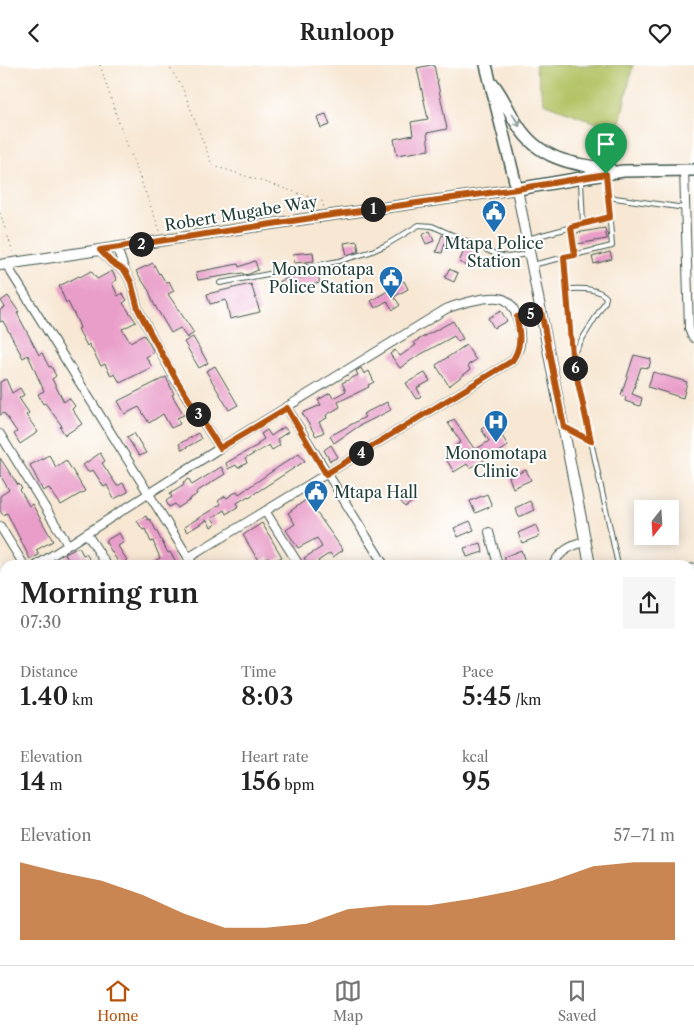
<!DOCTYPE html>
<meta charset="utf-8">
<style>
:root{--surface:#fff;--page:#f6f6f6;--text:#222;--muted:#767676;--line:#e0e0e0;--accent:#b45309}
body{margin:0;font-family:"Libre Caslon Text",serif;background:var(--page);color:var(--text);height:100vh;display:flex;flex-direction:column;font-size:19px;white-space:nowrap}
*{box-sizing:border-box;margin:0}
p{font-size:16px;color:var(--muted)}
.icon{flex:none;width:28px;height:28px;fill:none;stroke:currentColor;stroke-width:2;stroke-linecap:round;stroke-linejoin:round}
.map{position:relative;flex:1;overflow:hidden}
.details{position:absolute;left:0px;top:495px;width:695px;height:405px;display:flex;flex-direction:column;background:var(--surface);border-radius:15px 15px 0 0;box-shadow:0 2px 12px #0003}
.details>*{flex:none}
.needle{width:32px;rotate:197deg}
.fabs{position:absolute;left:634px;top:435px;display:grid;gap:10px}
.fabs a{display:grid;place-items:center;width:45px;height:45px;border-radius:0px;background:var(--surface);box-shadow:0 2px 12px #0003;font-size:25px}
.pin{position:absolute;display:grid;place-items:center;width:42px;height:42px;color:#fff;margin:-51px -21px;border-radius:50% 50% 50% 0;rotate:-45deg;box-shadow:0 0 5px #0007}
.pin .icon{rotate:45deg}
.km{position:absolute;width:25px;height:25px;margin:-12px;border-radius:50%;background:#222;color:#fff;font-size:14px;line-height:25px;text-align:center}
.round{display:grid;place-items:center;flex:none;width:52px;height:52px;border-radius:0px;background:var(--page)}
.overview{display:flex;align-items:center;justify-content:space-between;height:85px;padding:0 20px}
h1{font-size:28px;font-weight:600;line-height:38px}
.metrics{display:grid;grid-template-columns:repeat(3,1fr);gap:8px;height:85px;padding:5px 20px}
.metrics div{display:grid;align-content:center}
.metrics b{font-size:25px;font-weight:600}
.metrics small{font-size:14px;font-weight:400}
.metrics p{font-size:14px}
.chart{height:140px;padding:10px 20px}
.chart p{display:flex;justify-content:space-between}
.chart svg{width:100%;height:90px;margin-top:5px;fill:var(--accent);opacity:.7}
header{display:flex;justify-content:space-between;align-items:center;height:65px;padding:0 20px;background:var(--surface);font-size:22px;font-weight:600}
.dock{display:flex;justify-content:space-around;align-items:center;height:70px;border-top:1px solid var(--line);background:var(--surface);font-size:14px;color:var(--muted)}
.dock a{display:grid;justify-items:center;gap:2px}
.dock .selected{color:var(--accent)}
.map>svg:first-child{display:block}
</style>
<header><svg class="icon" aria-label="back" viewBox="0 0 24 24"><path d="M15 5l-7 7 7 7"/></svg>Runloop<svg class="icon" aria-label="heart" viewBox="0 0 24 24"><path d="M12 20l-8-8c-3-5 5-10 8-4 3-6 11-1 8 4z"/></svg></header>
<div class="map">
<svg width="694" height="900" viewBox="0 0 694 900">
<rect width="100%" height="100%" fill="#fff"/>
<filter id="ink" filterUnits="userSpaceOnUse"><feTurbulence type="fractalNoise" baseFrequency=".02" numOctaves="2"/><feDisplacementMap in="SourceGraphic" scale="10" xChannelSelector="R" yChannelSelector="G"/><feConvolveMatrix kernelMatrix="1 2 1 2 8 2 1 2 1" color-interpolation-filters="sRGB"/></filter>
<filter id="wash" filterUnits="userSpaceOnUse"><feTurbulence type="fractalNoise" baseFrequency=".0096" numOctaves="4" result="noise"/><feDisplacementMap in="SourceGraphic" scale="20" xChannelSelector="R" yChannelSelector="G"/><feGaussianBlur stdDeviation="1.12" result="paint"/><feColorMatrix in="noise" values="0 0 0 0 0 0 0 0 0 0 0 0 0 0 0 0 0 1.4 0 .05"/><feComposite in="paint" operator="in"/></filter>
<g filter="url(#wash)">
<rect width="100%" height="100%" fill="#f7e7d3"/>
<path fill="#b3c365" stroke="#69804c" d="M535 0H633L618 66 544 38Z"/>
<g id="blocks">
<path fill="#e99ec9" d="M431 0H434L447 64 427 68 429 85 397 90 394 74 413 70 411 57 428 54 417 3Z
M326 49 330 60 321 63 317 52Z
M605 163 607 174 577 179 576 168Z
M430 166 434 176 426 179 422 170Z
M442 170 447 172 442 188 436 187Z
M357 176 359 186 347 190 344 178Z
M466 181 477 186 470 202 459 197Z
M313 187 314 196 294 198 293 189Z
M610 187 612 194 594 199 592 192Z
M255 196 258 205 249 209 244 210 243 208 198 215 196 207 238 199 239 202Z
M153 198 159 209 160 208 166 218 169 216 174 226 168 229 194 268 187 273 180 263 171 268 154 239 149 226 136 206Z
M449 204 458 208 454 217 445 213Z
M91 206 97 214 112 206 117 215 112 218 118 231 122 228 127 235 123 238 136 257 122 264 130 277 144 270 154 287 146 292 152 302 120 318 115 309 111 311 105 299 101 301 89 279 87 281 78 264 80 263 76 253 68 237 66 238 59 221 79 211 80 212Z
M318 210 320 218 282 226 280 216 296 211 297 213Z
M404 216 408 224 394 232 400 240 393 245 387 236 375 243 371 236Z
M251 219 260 247 230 254 226 235 210 239 207 229Z
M8 231 19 247 17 248 39 290 42 288 49 302 51 301 56 311 52 314 64 337 69 333 75 341 72 344 82 359 65 370 60 362 62 361 45 338 43 339 38 329 44 326 28 290 23 293 3 256 0 257V245L5 242 1 236Z
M501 246 507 256 494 263 488 253Z
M453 256 463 274 458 277 454 271 416 292 400 303 390 289 395 285 400 291 416 280 414 277Z
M193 272 208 298 199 303 184 277Z
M466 280 476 295 468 300 470 305 449 321 436 300Z
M634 290 651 294 649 303 641 302 632 329 642 333 640 341 625 336 626 332 621 330Z
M215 301 238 340 229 345 206 306Z
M361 303 364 309 369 306 374 317 368 320 369 322 338 337 340 342 326 350 327 353 319 357 324 367 316 371 302 348 321 340 318 335 330 328 333 333 346 326 342 318 358 310 356 306Z
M653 307 687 317 683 333 648 322Z
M425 308 430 316 417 323 421 331 416 334 406 318Z
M166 312 174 329 172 330 184 350 177 353 180 359 171 363 163 349 149 358 139 342 125 349 118 336Z
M6 314 12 328 20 323 24 330 19 333 29 348 26 350 38 367 20 379 14 369 17 367 4 348 0 350V317Z
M387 337 391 345 359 361 334 378 330 371 365 352 363 349Z
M454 354 475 385 489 376 481 364 498 354 505 367 501 369 508 381 470 403 467 399 454 407 446 394 460 386 456 380 461 377 448 358Z
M284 362 288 367 277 374 280 380 272 385 269 380 245 394 247 398 238 403 236 400 228 404 226 398 258 380V378L264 374 261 369 267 365 271 371Z
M134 368 146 388 139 391 127 372Z
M198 368 201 374 182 385 179 379Z
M331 380 338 392 330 396 324 385Z
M100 388 105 396 102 398 117 421 123 418 128 427 114 434 107 420 104 422 93 405 88 407 83 400Z
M299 388 305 396 249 432 248 431 237 438 239 441 226 449 224 445 212 453 216 459 211 462 207 455 187 467 184 462 213 444 220 439 218 436 225 431 227 433 237 426 239 429Z
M49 390 56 402 66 395 85 426 61 440 49 423 43 426 30 400Z
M0 393 18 420 19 419 22 424 20 425 29 441 32 439 53 476 36 485 39 490 30 494 7 448 3 450 0 446V431L9 425 0 410Z
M221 402 225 409 196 427 197 429 190 434V435L178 443 175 439 169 442 166 436 172 432 170 428 184 419 183 417 189 414 192 420Z
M526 405 531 415 513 423 509 412Z
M409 426 415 435 405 442 398 433Z
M487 429 492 441 475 448 470 436Z
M307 434 343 485 333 492 330 488 318 496 320 500H309L304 493 322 482 317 473 298 483 286 465 295 459 288 448Z
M530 436 534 445 519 452 515 443Z
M146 451 148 455 150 454 168 488 170 487 178 500H148L160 493 153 476 151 477 145 464 143 465 137 456Z
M470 456 474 465 458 472 454 463Z
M262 458 282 492 272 497 268 492 259 497 243 470Z
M536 460 540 471 522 478 518 468Z
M119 468 124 477 118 481 127 495 120 500 105 476Z
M481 478 483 487 467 492 464 483Z
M79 482 83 490 86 489 94 500H74L70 494 68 495 65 489Z
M521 485 525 497 516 500H507L504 492Z"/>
</g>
</g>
<g filter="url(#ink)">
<use href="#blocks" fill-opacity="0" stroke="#3f564c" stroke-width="1"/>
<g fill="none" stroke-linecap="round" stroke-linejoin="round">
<defs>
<path id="service" d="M581 116 583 159
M608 132 685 143
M571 162 575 190
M527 174 610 152
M564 192 572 289 618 500
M532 200 612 181 606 110
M220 218 339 196 370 187 386 180 419 160 432 161 498 190 508 192 527 189
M567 224C580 224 596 222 606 232L605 237 573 289
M564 362 591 376"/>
<path id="minor" d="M684 104 689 263 691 269 694 273
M117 183 125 206
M100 185 111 197 125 206 131 217 138 244 151 269 175 314 220 383
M6 199 193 500
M517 252 541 246
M287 343 384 500
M0 369 68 480
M265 446 299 500
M0 461 24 500
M489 467 498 500
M87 469 107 500
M37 500 220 383 446 244C458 239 486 231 499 233 517 235 521 264 520 279 519 286 516 290 512 296L188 493
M553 500C560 486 571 480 586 477
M690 504 694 503
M0 523 5 520
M0 600 5 608
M0 740 5 748
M0 782 5 779
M0 828 5 836
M184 895 187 900
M438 895 441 900
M567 895 570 900
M229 900 236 895
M448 900 456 895"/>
<path id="tertiary" d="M0 200 325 151 517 124 590 500
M670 895 671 900"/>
<path id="secondary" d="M486 0 517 124 623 106 694 105
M494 20C503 32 509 46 517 59 539 95 572 99 610 104"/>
</defs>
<use href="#service" stroke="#3f564c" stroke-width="6"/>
<use href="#minor" stroke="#3f564c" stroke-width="10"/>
<use href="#tertiary" stroke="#3f564c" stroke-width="12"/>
<use href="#secondary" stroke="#3f564c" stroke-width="14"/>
<path stroke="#3f564c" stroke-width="1" stroke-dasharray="1 4" stroke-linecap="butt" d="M100 0 118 55 160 166
M168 0 183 24 212 100 322 136 324 143
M0 148 14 190"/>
<use href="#service" stroke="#fff" stroke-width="4"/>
<use href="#minor" stroke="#fff" stroke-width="8"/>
<use href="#tertiary" stroke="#fff" stroke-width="10"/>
<use href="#secondary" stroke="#fff" stroke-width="11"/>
</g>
<defs><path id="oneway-shaft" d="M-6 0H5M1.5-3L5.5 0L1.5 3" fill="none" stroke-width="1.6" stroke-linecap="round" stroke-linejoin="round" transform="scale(1.25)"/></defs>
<use stroke="#8f9e9a" href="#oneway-shaft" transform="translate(516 55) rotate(61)"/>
</g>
<g fill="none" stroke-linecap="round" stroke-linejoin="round" filter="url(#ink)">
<defs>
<path id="route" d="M606 109 610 152 571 162 575 190 564 192 572 290 591 376 564 362 541 246 517 252C520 269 522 282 512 296L326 409 287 343 220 383 176 314 151 269 138 244 131 217 125 206 111 197 100 185 325 151 517 124Z"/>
</defs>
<use href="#route" stroke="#fff" stroke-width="10"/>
<use href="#route" stroke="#b45309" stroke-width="6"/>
</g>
<defs>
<symbol id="civic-pin" viewBox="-11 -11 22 30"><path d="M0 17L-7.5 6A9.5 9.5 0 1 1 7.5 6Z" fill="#1f6fb2" stroke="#fff"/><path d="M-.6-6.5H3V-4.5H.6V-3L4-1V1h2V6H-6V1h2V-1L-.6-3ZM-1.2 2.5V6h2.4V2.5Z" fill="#fff"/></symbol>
<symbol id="hospital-pin" viewBox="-11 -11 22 30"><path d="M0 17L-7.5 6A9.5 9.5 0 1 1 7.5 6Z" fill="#1f6fb2" stroke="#fff"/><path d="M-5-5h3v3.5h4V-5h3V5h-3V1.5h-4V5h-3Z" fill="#fff"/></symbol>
</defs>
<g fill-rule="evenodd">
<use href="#civic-pin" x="480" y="133" width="28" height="38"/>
<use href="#civic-pin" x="377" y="199" width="28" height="38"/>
<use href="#hospital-pin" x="482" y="343" width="28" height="38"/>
<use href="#civic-pin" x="302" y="413" width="28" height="38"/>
</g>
<g text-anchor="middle" stroke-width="4" stroke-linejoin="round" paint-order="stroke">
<g font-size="16" fill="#1f3d34" stroke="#fff">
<text transform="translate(241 148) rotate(-9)" y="6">Robert Mugabe Way</text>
</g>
<g font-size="16" fill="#1f3d34" stroke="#fff">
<text x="494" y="184">Mtapa Police<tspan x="494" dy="18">Station</tspan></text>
<text x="374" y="210" text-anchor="end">Monomotapa<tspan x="374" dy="18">Police Station</tspan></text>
<text x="496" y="394">Monomotapa<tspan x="496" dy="18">Clinic</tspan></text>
<text x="334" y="433" text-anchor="start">Mtapa Hall</text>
</g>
</g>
</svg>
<div class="fabs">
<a><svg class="needle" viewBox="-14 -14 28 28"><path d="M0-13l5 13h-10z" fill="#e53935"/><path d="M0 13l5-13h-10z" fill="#767676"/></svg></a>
</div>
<div class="pin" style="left:606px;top:109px;background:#1e9e55"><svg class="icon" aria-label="arrive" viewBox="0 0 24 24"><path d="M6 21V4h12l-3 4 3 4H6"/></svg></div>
<b class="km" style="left:373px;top:144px">1</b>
<b class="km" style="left:141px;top:179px">2</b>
<b class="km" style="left:198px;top:349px">3</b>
<b class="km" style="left:361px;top:388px">4</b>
<b class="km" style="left:530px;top:249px">5</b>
<b class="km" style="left:575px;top:303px">6</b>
<section class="details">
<div class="overview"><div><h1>Morning run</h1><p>07:30</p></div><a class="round"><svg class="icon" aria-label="share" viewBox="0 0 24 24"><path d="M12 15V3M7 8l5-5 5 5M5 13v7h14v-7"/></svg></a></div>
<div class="metrics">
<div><p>Distance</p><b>1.40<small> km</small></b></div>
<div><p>Time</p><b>8:03</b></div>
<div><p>Pace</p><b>5:45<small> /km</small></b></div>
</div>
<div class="metrics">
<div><p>Elevation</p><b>14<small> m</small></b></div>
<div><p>Heart rate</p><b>156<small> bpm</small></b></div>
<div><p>kcal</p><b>95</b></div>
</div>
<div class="chart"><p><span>Elevation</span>57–71 m</p>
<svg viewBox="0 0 160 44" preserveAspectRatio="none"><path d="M0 44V6L10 11L20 15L30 22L40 31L50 38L60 38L70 36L80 29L90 27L100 27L110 24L120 20L130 15L140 8L150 6L160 6V44z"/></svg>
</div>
</section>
</div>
<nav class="dock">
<a class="selected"><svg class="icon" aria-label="home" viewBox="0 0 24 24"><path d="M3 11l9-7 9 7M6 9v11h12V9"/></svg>Home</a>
<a><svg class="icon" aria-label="map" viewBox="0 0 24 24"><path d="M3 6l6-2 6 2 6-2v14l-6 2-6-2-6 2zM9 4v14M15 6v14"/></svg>Map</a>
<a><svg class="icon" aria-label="saved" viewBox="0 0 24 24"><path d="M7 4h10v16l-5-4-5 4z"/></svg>Saved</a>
</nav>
